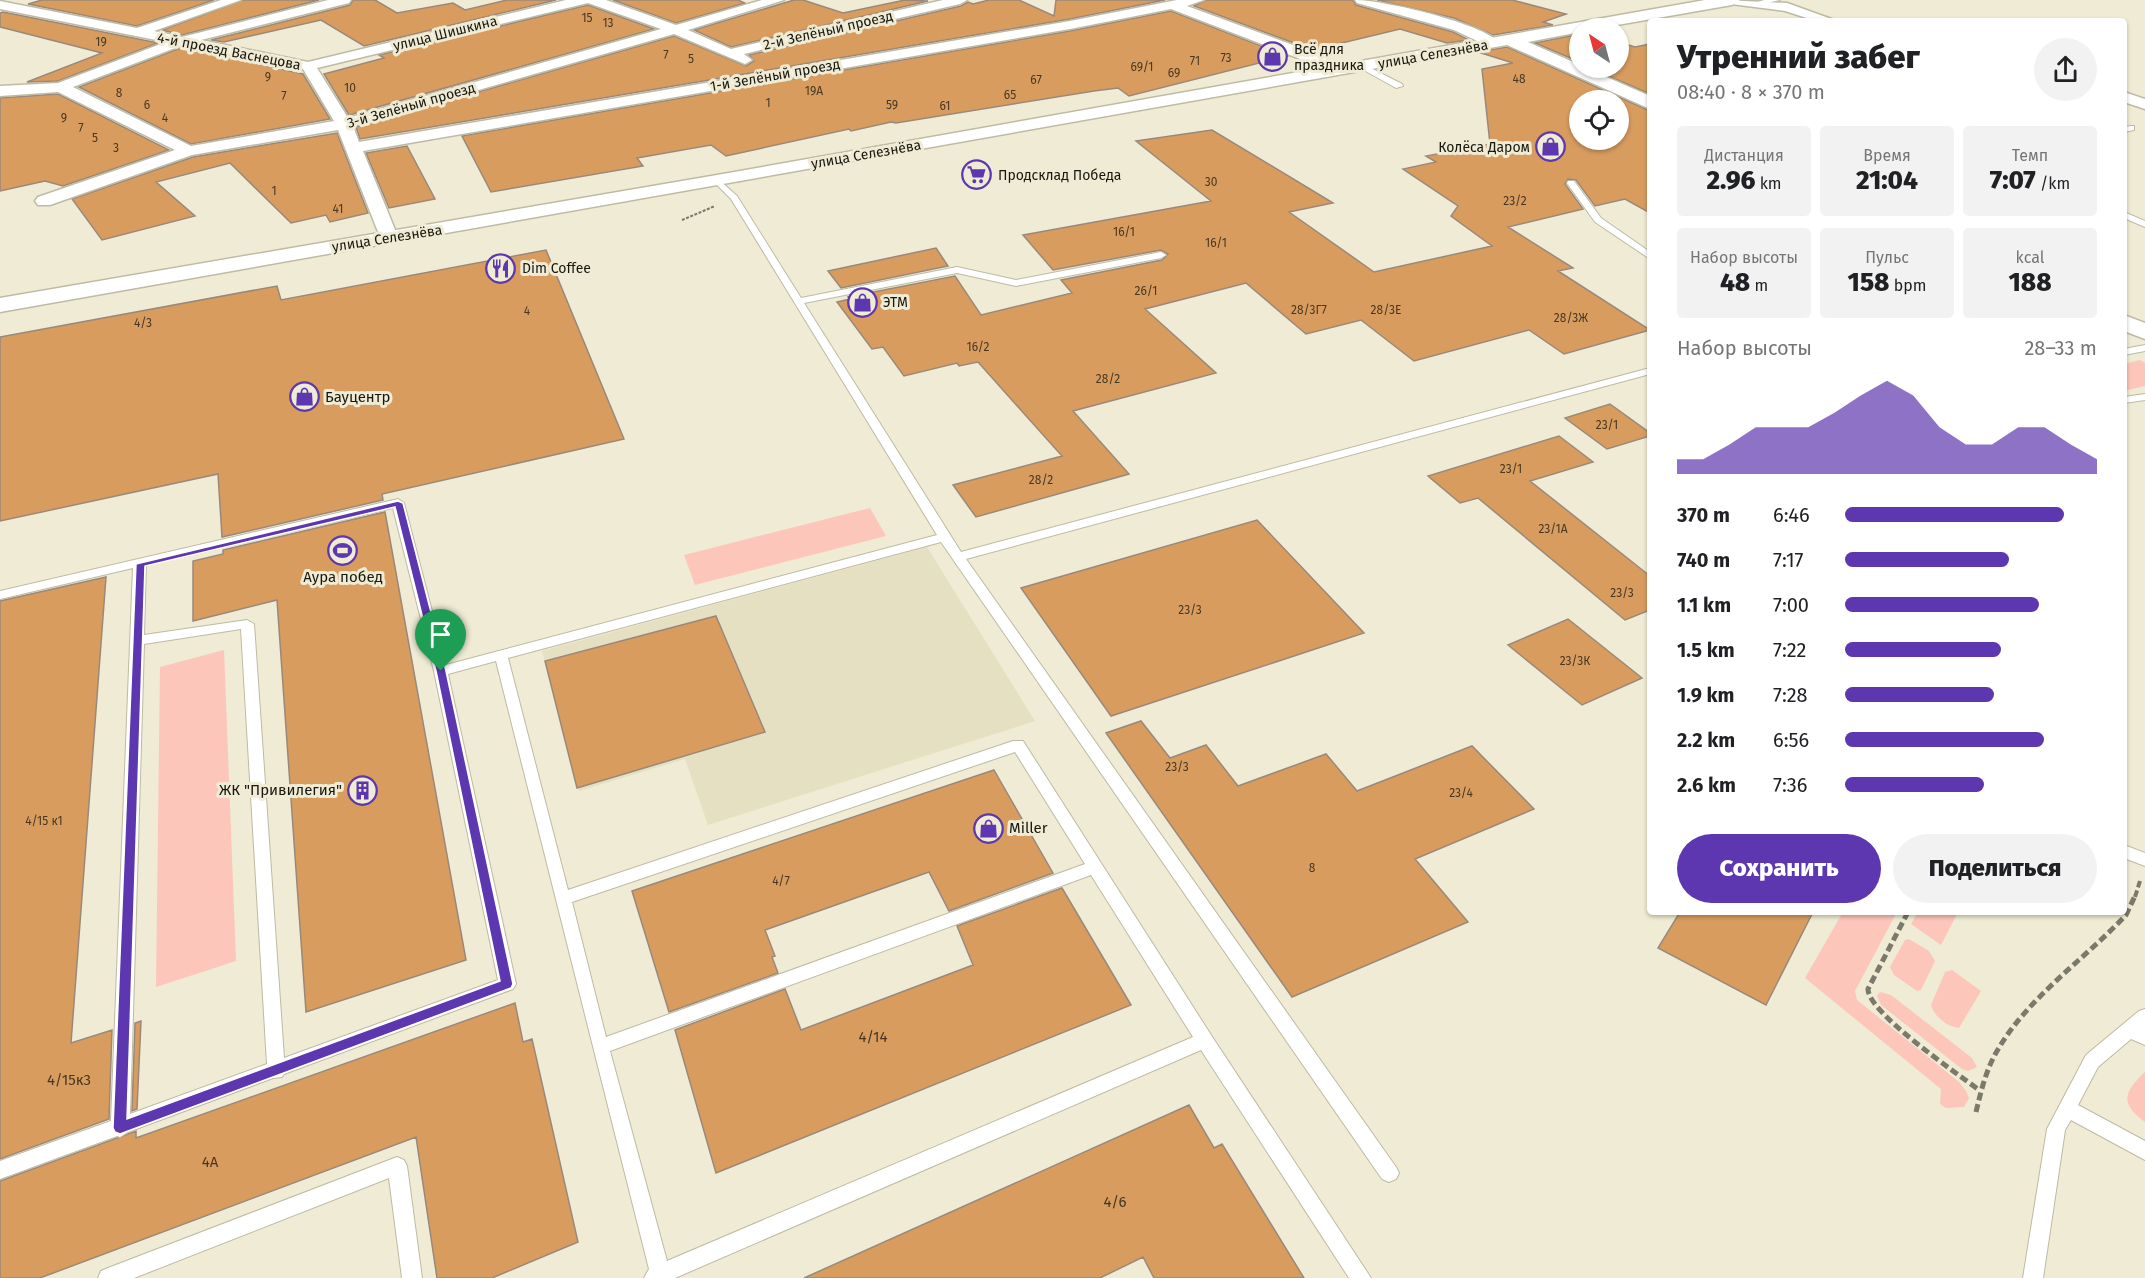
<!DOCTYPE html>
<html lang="ru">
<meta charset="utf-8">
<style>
:root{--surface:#fff;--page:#f2f2f2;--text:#202124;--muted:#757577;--accent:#5d37af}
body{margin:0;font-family:"Fira Sans",sans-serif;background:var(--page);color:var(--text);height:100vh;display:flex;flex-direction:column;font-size:22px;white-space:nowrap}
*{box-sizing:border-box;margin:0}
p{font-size:20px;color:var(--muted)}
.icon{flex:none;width:33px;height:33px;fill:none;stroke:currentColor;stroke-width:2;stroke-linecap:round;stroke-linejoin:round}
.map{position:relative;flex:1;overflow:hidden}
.details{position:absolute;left:1647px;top:18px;width:480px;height:897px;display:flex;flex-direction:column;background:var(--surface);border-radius:6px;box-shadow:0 2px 4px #0004}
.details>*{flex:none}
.needle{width:39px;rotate:324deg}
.controls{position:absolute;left:1569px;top:18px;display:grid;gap:12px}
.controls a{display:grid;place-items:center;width:60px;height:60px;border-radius:50%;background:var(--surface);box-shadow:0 2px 4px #0004;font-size:30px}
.pin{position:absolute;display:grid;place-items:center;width:51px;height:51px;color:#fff;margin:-62px -26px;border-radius:50% 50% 50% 0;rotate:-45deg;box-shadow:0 0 6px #0007}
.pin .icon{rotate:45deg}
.round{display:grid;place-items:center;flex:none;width:63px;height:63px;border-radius:32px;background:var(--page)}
.head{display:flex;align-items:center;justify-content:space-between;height:102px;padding:0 30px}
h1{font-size:33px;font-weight:800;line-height:45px}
.stats{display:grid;grid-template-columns:repeat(3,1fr);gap:9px;height:102px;padding:6px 30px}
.stats div{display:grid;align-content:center;border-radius:6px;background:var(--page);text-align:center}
.stats b{font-size:26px;font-weight:800}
.stats small{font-size:16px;font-weight:400}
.stats p{font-size:16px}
.chart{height:168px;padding:12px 30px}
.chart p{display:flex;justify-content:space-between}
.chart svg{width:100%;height:108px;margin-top:6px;fill:var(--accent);opacity:.7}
.action{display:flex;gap:12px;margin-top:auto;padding:12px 30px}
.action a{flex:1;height:69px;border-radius:36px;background:var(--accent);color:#fff;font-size:24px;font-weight:800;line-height:69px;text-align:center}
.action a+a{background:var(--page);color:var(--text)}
ul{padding:0 30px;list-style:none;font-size:20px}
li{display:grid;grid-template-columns:96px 72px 1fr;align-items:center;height:45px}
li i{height:15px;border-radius:8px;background:var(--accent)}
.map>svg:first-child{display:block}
</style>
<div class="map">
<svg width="2145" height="1278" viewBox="0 0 2145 1278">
<rect width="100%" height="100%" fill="#efebd4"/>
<path fill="#e6e0c2" d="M927 547 1035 721 708 825 685 759 579 791 542 651Z"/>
<path fill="#fcc6bb" d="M2140 360 2145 363V386L2124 391V364Z
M870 508 886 536 695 585 684 555Z
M224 650 236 961 156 987 160 667Z
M1843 912H1897L1855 991 1857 1000 1959 1082 1966 1091 1969 1098 1964 1107 1946 1108 1940 1104 1941 1089 1805 978Z
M1918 912H1958L1941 945 1911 924Z
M1909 939 1929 951 1935 961 1921 990 1917 991 1894 975 1890 967 1905 940Z
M1952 970 1981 991 1959 1028C1947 1027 1934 1016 1931 1005L1945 972Z
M1880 992 1891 995 1972 1058 1977 1067 1968 1071 1962 1069 1881 1005 1877 996Z
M2145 1072V1122C2119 1103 2124 1092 2145 1072Z"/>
<path fill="#d89c5f" stroke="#9a897a" stroke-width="1.5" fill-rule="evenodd" d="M42 0H214L137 26 28 4Z
M243 0H319L182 35 162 30Z
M353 0H375L397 13 453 3 465 10 507 0H556L364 46 321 20 224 42 211 40 350 5Z
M613 0H738L745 3 676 23Z
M794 0H803L843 13 905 0 928 1 731 47 694 30Z
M989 0H1019L1054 16 1056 0H1165L1070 19 360 139 356 127 674 36 746 66 754 61 749 55 961 6 968 2 973 4Z
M1206 0H1353L1356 5 1453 32 1469 40 1447 43 1400 29 1313 50 1194 6Z
M1377 0H1512L1566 14 1543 22 1553 25 1493 35 1454 18Z
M588 5 654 29 349 115 324 74 384 58 379 55Z
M1171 11 1287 56 1129 96 1118 88 1094 91 896 123 891 122 851 131 849 129 726 156 711 145 637 158 643 166 491 192 462 136 1070 31Z
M3 12 158 43 58 81 27 82 102 53 0 27V13Z
M1580 34V62L1535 43Z
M1618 42 1635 47 1650 44V94L1590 68H1618Z
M183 47 303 74 330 119 191 144 79 87Z
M1507 47 1650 111V213L1625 199 1595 206 1576 180 1568 179 1565 184 1583 209 1508 227 1573 268 1558 271 1650 330 1564 354 1529 330 1414 361 1361 320 1306 334 1246 283 1145 309 1216 373 1073 411 1129 474 976 517 953 485 1062 456 978 362 959 366 957 363 904 376 883 347 872 349 837 302 850 299 848 297 955 276 981 315 1072 293 1061 280 1162 260 1168 254 1161 250 1053 270 1023 235 1211 201 1136 141 1212 130 1333 203 1289 212 1374 272 1492 246 1451 216 1458 206 1403 169 1436 162 1426 156 1490 144 1482 69 1513 63 1478 52ZM1580 100H1618V140H1580Z
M58 94 169 150 63 186 45 181 0 191V98Z
M337 133 368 213 330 222 326 215 291 223 230 163 156 182 195 216 102 240 72 199 193 157Z
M407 146 435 199 389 208 366 153Z
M936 248 948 266 841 288 828 271Z
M546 250 624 439 382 494 383 500 222 537 218 474 0 521V337L277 286 281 300Z
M1610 404 1650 433V436L1607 449 1565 418Z
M1559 436 1593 462 1530 481 1650 576V610L1625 620 1478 498 1460 503 1428 476Z
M385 512 466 960 306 1012 277 600 193 621V561L223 554V550Z
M1257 520 1364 633 1111 716 1021 588Z
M106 577 71 1043 112 1030 109 1119 0 1159V601Z
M716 616 765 732 577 788 545 661Z
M1568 619 1642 678 1582 705 1508 645Z
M1141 721 1170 758 1206 745 1238 786 1326 754 1357 791 1472 746 1534 809 1415 859 1468 922 1292 997 1106 733Z
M994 770 1053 873 949 911 929 872 765 930 775 956 772 957 778 973 669 1012 632 891Z
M1062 888 1131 1005 716 1173 675 1030 785 989 801 1030 973 965 957 926Z
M1680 912H1813L1766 1005 1658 948Z
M515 1003 523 1042 532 1039 578 1242 492 1278H437L416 1137 40 1278H0V1181L136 1131V1138Z
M141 1021 137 1109 132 1111 135 1023Z
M1189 1105 1214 1148 1222 1144 1304 1278H1154L1143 1257 1100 1278H804Z"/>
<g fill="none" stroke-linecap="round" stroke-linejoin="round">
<defs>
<path id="lane" d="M1764 0H1780L1758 5 1755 3Z
M1363 64 1402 84 1403 86 1396 88 1360 68 1359 66Z
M2131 126H2134V130L2124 132V127Z
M717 178 737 196 801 298 957 267 1016 280 1161 252 1166 255 1161 258 1016 286 957 273 804 303 961 552 1650 368V374L966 559 1396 1167 1399 1173 1396 1179 1389 1182 1382 1179 941 542 508 658 568 890 1013 741H1023L1211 1035 1371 1278H1349L1201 1050 675 1278H644L649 1269 496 661 448 674 516 984 513 989 284 1074 282 1077 273 1078 128 1132 120 1137 117 1136 0 1179V1161L111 1121 133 568 0 599V591L398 499 404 503 446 665 937 535 731 199 713 181ZM393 508 434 671 498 980 284 1058 254 624 247 620 144 635 146 565ZM241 629 267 1064 130 1114 144 644ZM1015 752 1085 864 606 1037 572 902ZM1091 875 1193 1037 667 1261 610 1051Z
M1568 181H1574L1601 218 1650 252V259L1595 222 1567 183Z
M2124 212 2145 221V227L2124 218Z
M2145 345V351L2124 355V349Z
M2145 394V400L2124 403V397Z
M2124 845 2145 853V866L2124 858Z
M2145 1009V1045L2131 1039 2098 1067 2078 1105 2145 1141V1160L2071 1120 2065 1130 2043 1278H2023L2047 1129 2086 1055 2139 1011Z
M397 1157 404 1160 407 1166 422 1278H402L389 1178 134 1278H98L101 1271 108 1268Z"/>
<path id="street" d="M221 0H241L154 31 182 37 328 0H351L349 3 201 40 308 62 566 0H606L676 25 762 0H784L688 30 731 49 943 0H967L960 4 744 54 752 60 745 64 674 34 353 126 359 142 1070 21 1177 0H1204L1187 6 1320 55 1346 70 1339 74 1171 9 1070 29 363 151 398 237 389 242 380 237 338 130 192 155 50 205H38L35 201 38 197 175 150 58 92 0 96V86L58 83 166 42 0 9V1L137 28ZM588 3 661 29 348 118 317 68ZM183 45 303 69 334 121 191 146 73 87Z
M1355 0C1383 0 1482 23 1500 43L1498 46H1488L1454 30 1357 3Z
M1724 0 1787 3 1837 21H1816L1785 11 1731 4Z
M2124 92 2145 99V109L2124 102Z"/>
<path id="secondary" d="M1705 0H1740L1732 5 1600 28H1580V32L1528 42 1580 65V68H1586L1650 96V109L1507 45 0 312V298L717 175Z
M2124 315 2145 323V339L2124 331Z"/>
</defs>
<use href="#lane" stroke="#bebaa4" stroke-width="2"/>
<use href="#street" stroke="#bebaa4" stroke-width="3"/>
<use href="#secondary" stroke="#bebaa4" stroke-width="3"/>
<path stroke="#7b796a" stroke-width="2" stroke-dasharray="3 1.5" stroke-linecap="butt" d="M682 220 715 206"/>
<path stroke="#7b796a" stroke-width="4" stroke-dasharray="7 3" stroke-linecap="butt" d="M2135 897 2140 881"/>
<path stroke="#7b796a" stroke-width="5" stroke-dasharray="8 4" stroke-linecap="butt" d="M1908 912 1868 989C1868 1013 1957 1073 1979 1090
M1976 1112C1981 1091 1986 1070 1997 1051 2028 997 2084 960 2126 915L2135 896"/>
<use href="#lane" fill="#fff" fill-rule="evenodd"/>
<use href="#street" fill="#fff" fill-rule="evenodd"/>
<use href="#secondary" fill="#fff" fill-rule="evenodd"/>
</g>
<path fill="#5d37af" stroke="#fff" stroke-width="1.5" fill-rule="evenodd" d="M398 501 403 503 446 671 513 984 511 988 120 1134 115 1132 113 1128 136 564ZM395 507 436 671 500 981 127 1119 145 566Z"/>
<defs>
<symbol id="shop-ring" viewBox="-11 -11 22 22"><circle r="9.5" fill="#efebd4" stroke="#5d37af" stroke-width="1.5"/><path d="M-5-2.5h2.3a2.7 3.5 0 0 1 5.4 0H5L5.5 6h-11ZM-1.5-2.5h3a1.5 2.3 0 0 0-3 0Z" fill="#5d37af"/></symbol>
<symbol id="supermarket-ring" viewBox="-11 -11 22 22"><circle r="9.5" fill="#efebd4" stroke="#5d37af" stroke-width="1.5"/><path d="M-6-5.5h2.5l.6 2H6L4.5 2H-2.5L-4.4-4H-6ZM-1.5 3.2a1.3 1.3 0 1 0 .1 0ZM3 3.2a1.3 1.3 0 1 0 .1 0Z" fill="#5d37af"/></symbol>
<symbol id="restaurant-ring" viewBox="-11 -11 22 22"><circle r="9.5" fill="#efebd4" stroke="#5d37af" stroke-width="1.5"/><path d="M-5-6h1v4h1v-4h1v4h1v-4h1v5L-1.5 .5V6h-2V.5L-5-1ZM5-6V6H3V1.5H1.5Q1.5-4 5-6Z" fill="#5d37af"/></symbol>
<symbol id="stadium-ring" viewBox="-11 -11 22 22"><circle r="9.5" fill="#efebd4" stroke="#5d37af" stroke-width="1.5"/><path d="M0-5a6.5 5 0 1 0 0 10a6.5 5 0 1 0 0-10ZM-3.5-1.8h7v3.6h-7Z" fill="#5d37af"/></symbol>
<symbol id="building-ring" viewBox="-11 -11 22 22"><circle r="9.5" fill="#efebd4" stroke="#5d37af" stroke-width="1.5"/><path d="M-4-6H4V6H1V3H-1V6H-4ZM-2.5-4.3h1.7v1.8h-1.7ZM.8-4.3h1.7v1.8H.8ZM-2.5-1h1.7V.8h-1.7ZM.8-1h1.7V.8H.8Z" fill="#5d37af"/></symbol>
</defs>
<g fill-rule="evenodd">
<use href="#shop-ring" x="1256" y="40" width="33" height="33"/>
<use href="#shop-ring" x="1534" y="130" width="33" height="33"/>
<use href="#supermarket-ring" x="960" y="158" width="33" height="33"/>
<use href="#restaurant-ring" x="484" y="252" width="33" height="33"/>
<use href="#shop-ring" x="846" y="286" width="33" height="33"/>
<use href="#shop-ring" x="288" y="380" width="33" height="33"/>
<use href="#stadium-ring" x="326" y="534" width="33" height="33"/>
<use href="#building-ring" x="346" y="774" width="33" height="33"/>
<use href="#shop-ring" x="972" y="812" width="33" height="33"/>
</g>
<g text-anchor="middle" stroke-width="6" stroke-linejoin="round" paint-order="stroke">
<g font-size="12" fill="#483823">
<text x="587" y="22">15</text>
<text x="608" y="27">13</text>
<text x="101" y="46">19</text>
<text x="666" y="59">7</text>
<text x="1226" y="62">73</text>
<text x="691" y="63">5</text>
<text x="1195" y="65">71</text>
<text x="1142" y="71">69/1</text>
<text x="1174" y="77">69</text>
<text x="268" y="81">9</text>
<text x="1519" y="83">48</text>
<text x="1036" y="84">67</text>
<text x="350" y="92">10</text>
<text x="814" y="95">19А</text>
<text x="119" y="97">8</text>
<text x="1010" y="99">65</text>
<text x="284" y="100">7</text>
<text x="768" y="107">1</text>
<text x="147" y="109">6</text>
<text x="892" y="109">59</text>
<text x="945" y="110">61</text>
<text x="64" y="122">9</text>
<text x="165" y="122">4</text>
<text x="81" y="132">7</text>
<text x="95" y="142">5</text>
<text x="116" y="152">3</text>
<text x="1211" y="186">30</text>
<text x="274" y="195">1</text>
<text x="1515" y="205">23/2</text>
<text x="338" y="213">41</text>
<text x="1124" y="236">16/1</text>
<text x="1216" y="247">16/1</text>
<text x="1146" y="295">26/1</text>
<text x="1309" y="314">28/3Г7</text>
<text x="1386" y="314">28/3Е</text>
<text x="527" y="315">4</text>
<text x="1571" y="322">28/3Ж</text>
<text x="143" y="327">4/3</text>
<text x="978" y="351">16/2</text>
<text x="1108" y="383">28/2</text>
<text x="1607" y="429">23/1</text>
<text x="1511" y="473">23/1</text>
<text x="1041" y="484">28/2</text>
<text x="1553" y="533">23/1А</text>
<text x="1622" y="597">23/3</text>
<text x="1190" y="614">23/3</text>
<text x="1575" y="665">23/3К</text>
<text x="1177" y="771">23/3</text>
<text x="1461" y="797">23/4</text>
<text x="44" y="825">4/15 к1</text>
<text x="1312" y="872">8</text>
<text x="781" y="885">4/7</text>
</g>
<g font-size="14" fill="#18170f" stroke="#efebd4">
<text transform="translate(828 30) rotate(-13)" y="5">2-й Зелёный проезд</text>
<text transform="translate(445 33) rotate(-14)" y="5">улица Шишкина</text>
<text transform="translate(229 51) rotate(11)" y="5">4-й проезд Васнецова</text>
<text transform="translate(1433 54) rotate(-10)" y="5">улица Селезнёва</text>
<text transform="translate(775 75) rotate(-10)" y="5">1-й Зелёный проезд</text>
<text transform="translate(411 105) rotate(-16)" y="5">3-й Зелёный проезд</text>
<text transform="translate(866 154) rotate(-10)" y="5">улица Селезнёва</text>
<text transform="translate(387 238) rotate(-9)" y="5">улица Селезнёва</text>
</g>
<g font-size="14" fill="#18170f" stroke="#efebd4" text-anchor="start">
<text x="1294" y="54">Всё для<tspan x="1294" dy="16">праздника</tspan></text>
<text x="1530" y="152" text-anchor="end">Колёса Даром</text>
<text x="998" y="180">Продсклад Победа</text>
<text x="522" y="273">Dim Coffee</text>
<text x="883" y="307">ЭТМ</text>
</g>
<g font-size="15" fill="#18170f" stroke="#efebd4" text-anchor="start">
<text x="325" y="402">Бауцентр</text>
<text x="343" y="582" text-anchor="middle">Аура побед</text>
<text x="342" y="795" text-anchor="end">ЖК "Привилегия"</text>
<text x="1009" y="833">Miller</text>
</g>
<g font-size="15" fill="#483823">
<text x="873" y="1042">4/14</text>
<text x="69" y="1085">4/15к3</text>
<text x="210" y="1167">4А</text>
<text x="1115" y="1207">4/6</text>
</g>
</g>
</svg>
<div class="controls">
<a><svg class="needle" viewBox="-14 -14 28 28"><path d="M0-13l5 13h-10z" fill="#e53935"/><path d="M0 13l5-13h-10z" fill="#757577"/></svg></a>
<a><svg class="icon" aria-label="locate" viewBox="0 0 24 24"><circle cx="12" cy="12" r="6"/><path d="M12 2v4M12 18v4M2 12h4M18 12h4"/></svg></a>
</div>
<div class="pin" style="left:441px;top:671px;background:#1e9e55"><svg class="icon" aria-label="arrive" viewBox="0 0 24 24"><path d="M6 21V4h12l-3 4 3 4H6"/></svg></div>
<section class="details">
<div class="head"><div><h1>Утренний забег</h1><p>08:40 · 8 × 370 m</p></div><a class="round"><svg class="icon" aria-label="share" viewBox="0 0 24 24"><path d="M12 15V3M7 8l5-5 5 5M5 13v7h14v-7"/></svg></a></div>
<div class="stats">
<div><p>Дистанция</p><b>2.96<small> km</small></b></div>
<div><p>Время</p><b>21:04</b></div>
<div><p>Темп</p><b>7:07<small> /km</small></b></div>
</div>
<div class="stats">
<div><p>Набор высоты</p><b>48<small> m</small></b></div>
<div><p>Пульс</p><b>158<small> bpm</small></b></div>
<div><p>kcal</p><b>188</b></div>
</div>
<div class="chart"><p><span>Набор высоты</span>28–33 m</p>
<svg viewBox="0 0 160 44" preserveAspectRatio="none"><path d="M0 44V38L10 38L20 32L30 25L40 25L50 25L60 19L70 12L80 6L90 12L100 25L110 32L120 32L130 25L140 25L150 32L160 38V44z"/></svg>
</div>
<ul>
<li><b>370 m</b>6:46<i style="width:87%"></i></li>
<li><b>740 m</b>7:17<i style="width:65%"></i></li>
<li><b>1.1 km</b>7:00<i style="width:77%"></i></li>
<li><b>1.5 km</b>7:22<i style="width:62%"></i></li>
<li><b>1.9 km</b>7:28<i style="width:59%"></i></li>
<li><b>2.2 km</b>6:56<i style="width:79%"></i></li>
<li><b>2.6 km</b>7:36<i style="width:55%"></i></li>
</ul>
<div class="action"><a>Сохранить</a><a>Поделиться</a></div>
</section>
</div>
